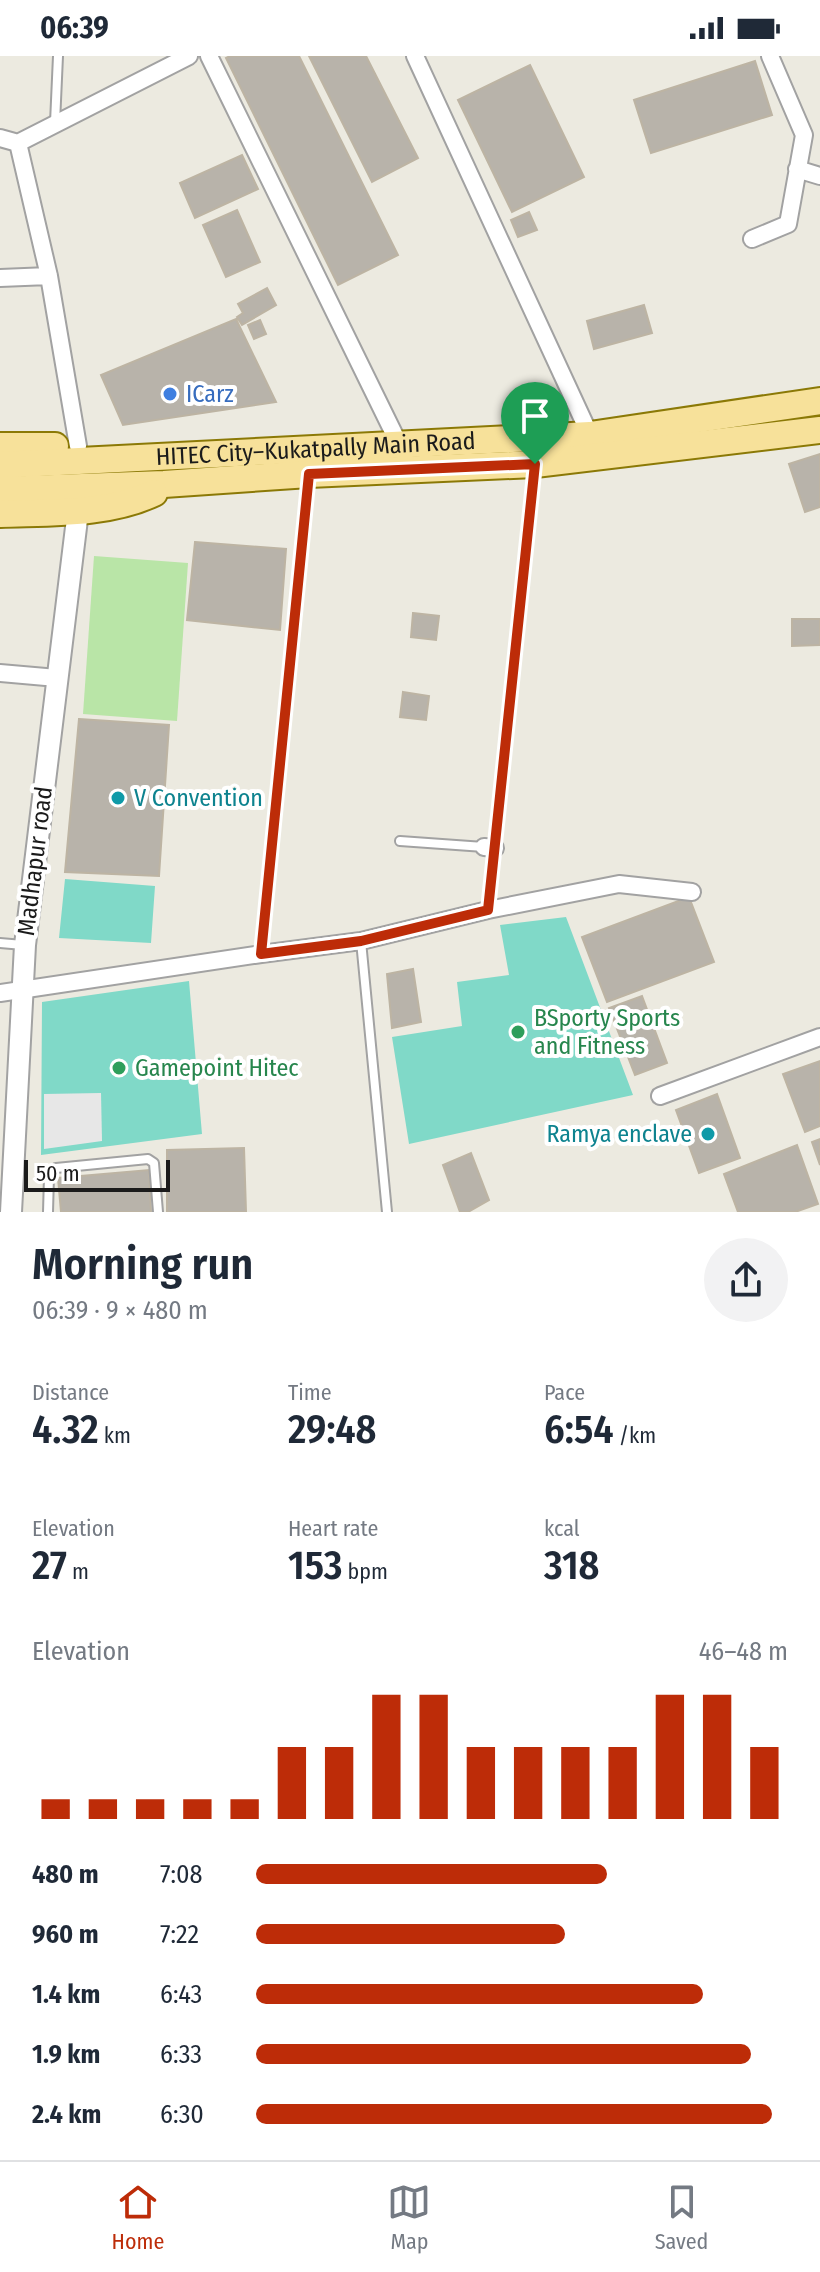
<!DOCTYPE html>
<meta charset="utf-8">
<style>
:root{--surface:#fff;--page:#f2f2f3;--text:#1f2937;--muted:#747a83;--line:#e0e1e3;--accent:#bd2c08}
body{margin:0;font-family:"Fira Sans Condensed",sans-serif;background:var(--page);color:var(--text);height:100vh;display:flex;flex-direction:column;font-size:30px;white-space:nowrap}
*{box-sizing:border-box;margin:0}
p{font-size:26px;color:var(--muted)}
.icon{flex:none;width:44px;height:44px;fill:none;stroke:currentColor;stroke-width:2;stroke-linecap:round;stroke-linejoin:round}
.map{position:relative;height:1156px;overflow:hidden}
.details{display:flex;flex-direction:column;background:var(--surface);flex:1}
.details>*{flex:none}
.scale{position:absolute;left:24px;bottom:20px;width:146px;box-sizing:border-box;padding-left:8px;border:4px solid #1b1b1b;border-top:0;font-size:22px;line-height:28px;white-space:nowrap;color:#1b1b1b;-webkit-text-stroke:6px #fff;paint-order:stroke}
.pin{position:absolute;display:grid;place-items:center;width:68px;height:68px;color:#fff;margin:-82px -34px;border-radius:50% 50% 50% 0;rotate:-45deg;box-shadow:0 0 8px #0007}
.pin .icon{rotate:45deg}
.round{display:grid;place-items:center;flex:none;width:84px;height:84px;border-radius:42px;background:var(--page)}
.summary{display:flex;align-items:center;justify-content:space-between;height:136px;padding:0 32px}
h1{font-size:44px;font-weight:600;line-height:60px}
.stats{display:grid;grid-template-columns:repeat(3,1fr);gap:12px;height:136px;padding:8px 32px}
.stats div{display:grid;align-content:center}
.stats b{font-size:40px;font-weight:600}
.stats small{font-size:22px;font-weight:400}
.stats p{font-size:22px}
.chart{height:224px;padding:16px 32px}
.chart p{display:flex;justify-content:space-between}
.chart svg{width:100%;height:144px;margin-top:8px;stroke:var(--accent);stroke-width:6}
ul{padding:0 32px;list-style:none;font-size:26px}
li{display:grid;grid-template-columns:128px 96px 1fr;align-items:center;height:60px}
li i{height:20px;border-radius:10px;background:var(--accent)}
.status{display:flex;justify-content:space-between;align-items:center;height:56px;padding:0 40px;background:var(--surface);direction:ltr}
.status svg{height:22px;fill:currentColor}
.tabs{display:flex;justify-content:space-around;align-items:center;height:112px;border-top:2px solid var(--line);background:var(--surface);font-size:22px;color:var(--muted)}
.tabs a{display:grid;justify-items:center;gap:4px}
.tabs .selected{color:var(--accent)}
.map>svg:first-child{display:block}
</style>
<div class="status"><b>06:39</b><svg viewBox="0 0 49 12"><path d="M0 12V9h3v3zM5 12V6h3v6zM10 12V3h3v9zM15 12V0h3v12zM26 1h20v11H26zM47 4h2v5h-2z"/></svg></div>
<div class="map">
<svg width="820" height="1156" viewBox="0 0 820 1156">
<rect width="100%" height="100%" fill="#eceae0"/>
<path fill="#b9e5a7" d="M94 500 188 507 177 665 83 658Z"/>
<path fill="#80d9c8" d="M65 823 155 830 151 887 59 882Z
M566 861 633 1039 409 1088 392 981 462 970 457 926 509 919 500 869Z
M189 925 202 1078 41 1099 42 946Z"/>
<path fill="#e7e7e7" d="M101 1037 102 1085 44 1093V1038Z"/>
<path fill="#b8b3aa" stroke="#bdb4a3" stroke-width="2" d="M230 0H299L398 199 338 229 226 2Z
M309 0H366L418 102 372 126Z
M755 5 772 59 651 97 634 44Z
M530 9 584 121 512 156 458 44Z
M242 99 258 133 195 162 180 127Z
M237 154 260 206 226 221 203 169Z
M529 156 537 174 518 181 511 164Z
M267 232 276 249 242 269 237 261 243 257 238 248Z
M644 249 652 277 594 293 587 265Z
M236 263 276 346 123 369 101 319Z
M260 264 266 278 254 283 248 269Z
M820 398V451L805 456 789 408Z
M195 486 286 493 280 574 187 564Z
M413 557 439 560 436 584 411 581Z
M792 563H820V589L792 590Z
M403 636 429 640 426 664 400 661Z
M79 663 169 669 159 820 65 816Z
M689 841 714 906 607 946 582 881Z
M413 913 421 966 392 972 387 918Z
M642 940 667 1007 635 1019 609 952Z
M820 1005V1070L805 1076 783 1018Z
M717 1038 740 1102 699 1117 676 1054Z
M820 1083V1109L812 1086Z
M797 1089 818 1148 795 1156H738L724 1118Z
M244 1092 246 1156H167V1094Z
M471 1097 489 1144 468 1156H460L443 1109Z
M149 1114 151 1156H61L58 1122Z"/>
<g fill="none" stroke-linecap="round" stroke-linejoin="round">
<defs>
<path id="service" d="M55 67 58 0
M400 785 484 791
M488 853 535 413
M361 885 387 1156
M0 887 23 889
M262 897 309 421
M48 1156 49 1120 56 1112 148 1103 154 1107 158 1156"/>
<path id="minor" d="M209 0 400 390
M415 0 590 379
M0 82 18 87 189 0
M18 87 49 220 78 390
M797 113 820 120
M752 183 788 168 804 79 770 0
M0 222 49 220
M0 617 57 622
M484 791 495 792
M0 937 261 898 361 885 488 854 619 828 692 836
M660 1040 820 981"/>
<path id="tertiary" d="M11 1156 25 889 78 455"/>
<g id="primary">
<path d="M0 390H55"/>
<path id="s1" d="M0 409 590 379 820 345"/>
<path d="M0 434 164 428 309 418 535 408 820 374"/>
<path d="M0 458C51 456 107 459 154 437"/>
</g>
</defs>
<use href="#service" stroke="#a2a2a2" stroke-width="12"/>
<use href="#minor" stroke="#a2a2a2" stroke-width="20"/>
<use href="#tertiary" stroke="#a2a2a2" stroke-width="24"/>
<use href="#primary" stroke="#8b7906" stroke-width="30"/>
<use href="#service" stroke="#fff" stroke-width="8"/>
<use href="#minor" stroke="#fff" stroke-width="16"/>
<use href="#tertiary" stroke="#fff" stroke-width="20"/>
<use href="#primary" stroke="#f7e19a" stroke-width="26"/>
</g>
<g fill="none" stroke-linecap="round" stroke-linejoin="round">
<defs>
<path id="route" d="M535 408 488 854 361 885 261 898 309 418Z"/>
</defs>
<use href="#route" stroke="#fff" stroke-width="16"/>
<use href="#route" stroke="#bd2c08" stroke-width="10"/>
</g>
<circle fill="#3f7fe0" stroke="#fff" stroke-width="3" cx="170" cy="338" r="8"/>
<g fill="#0f9aa8" stroke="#fff" stroke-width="3">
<circle cx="118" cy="742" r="8"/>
<circle cx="708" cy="1078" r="8"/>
</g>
<g fill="#2e9e5b" stroke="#fff" stroke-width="3">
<circle cx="518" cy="976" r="8"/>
<circle cx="119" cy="1012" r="8"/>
</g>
<g text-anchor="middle" stroke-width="8" stroke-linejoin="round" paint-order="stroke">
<g font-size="24" fill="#366cbe" stroke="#fff" text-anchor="start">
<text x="186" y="346">ICarz</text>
</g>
<g font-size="24" fill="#1b1b1b" stroke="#fff">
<text dy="8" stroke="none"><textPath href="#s1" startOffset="316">HITEC City–Kukatpally Main Road</textPath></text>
<text transform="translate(35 805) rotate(-83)" y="8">Madhapur road</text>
</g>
<g font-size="24" fill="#0d838f" stroke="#fff" text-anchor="start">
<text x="134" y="750">V Convention</text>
<text x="692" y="1086" text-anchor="end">Ramya enclave</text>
</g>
<g font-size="24" fill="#27864d" stroke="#fff" text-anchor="start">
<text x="534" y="970">BSporty Sports<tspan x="534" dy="28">and Fitness</tspan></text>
<text x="135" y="1020">Gamepoint Hitec</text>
</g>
</g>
</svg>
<div class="scale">50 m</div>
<div class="pin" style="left:535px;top:408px;background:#1e9e55"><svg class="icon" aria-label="arrive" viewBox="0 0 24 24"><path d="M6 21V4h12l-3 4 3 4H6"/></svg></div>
</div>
<section class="details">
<div class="summary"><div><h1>Morning run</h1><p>06:39 · 9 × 480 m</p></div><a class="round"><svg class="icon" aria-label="share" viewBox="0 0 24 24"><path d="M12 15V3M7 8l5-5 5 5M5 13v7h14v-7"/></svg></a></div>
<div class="stats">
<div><p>Distance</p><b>4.32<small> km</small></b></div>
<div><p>Time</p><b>29:48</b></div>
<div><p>Pace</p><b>6:54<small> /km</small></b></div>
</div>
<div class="stats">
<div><p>Elevation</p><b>27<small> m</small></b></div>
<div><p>Heart rate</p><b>153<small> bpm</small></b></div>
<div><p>kcal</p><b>318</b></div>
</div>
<div class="chart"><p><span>Elevation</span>46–48 m</p>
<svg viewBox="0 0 160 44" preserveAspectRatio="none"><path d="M5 44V38M15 44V38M25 44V38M35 44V38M45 44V38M55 44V22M65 44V22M75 44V6M85 44V6M95 44V22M105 44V22M115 44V22M125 44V22M135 44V6M145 44V6M155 44V22"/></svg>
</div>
<ul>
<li><b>480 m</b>7:08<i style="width:66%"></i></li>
<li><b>960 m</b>7:22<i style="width:58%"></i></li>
<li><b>1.4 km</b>6:43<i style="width:84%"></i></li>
<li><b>1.9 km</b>6:33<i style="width:93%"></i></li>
<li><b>2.4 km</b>6:30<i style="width:97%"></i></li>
</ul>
</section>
<nav class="tabs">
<a class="selected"><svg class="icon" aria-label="home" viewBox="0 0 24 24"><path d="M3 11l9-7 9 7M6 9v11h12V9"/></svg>Home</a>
<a><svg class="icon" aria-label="map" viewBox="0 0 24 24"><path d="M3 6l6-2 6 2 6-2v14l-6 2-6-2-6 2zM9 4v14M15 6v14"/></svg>Map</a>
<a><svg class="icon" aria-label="saved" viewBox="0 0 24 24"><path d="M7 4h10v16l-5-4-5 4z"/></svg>Saved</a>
</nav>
